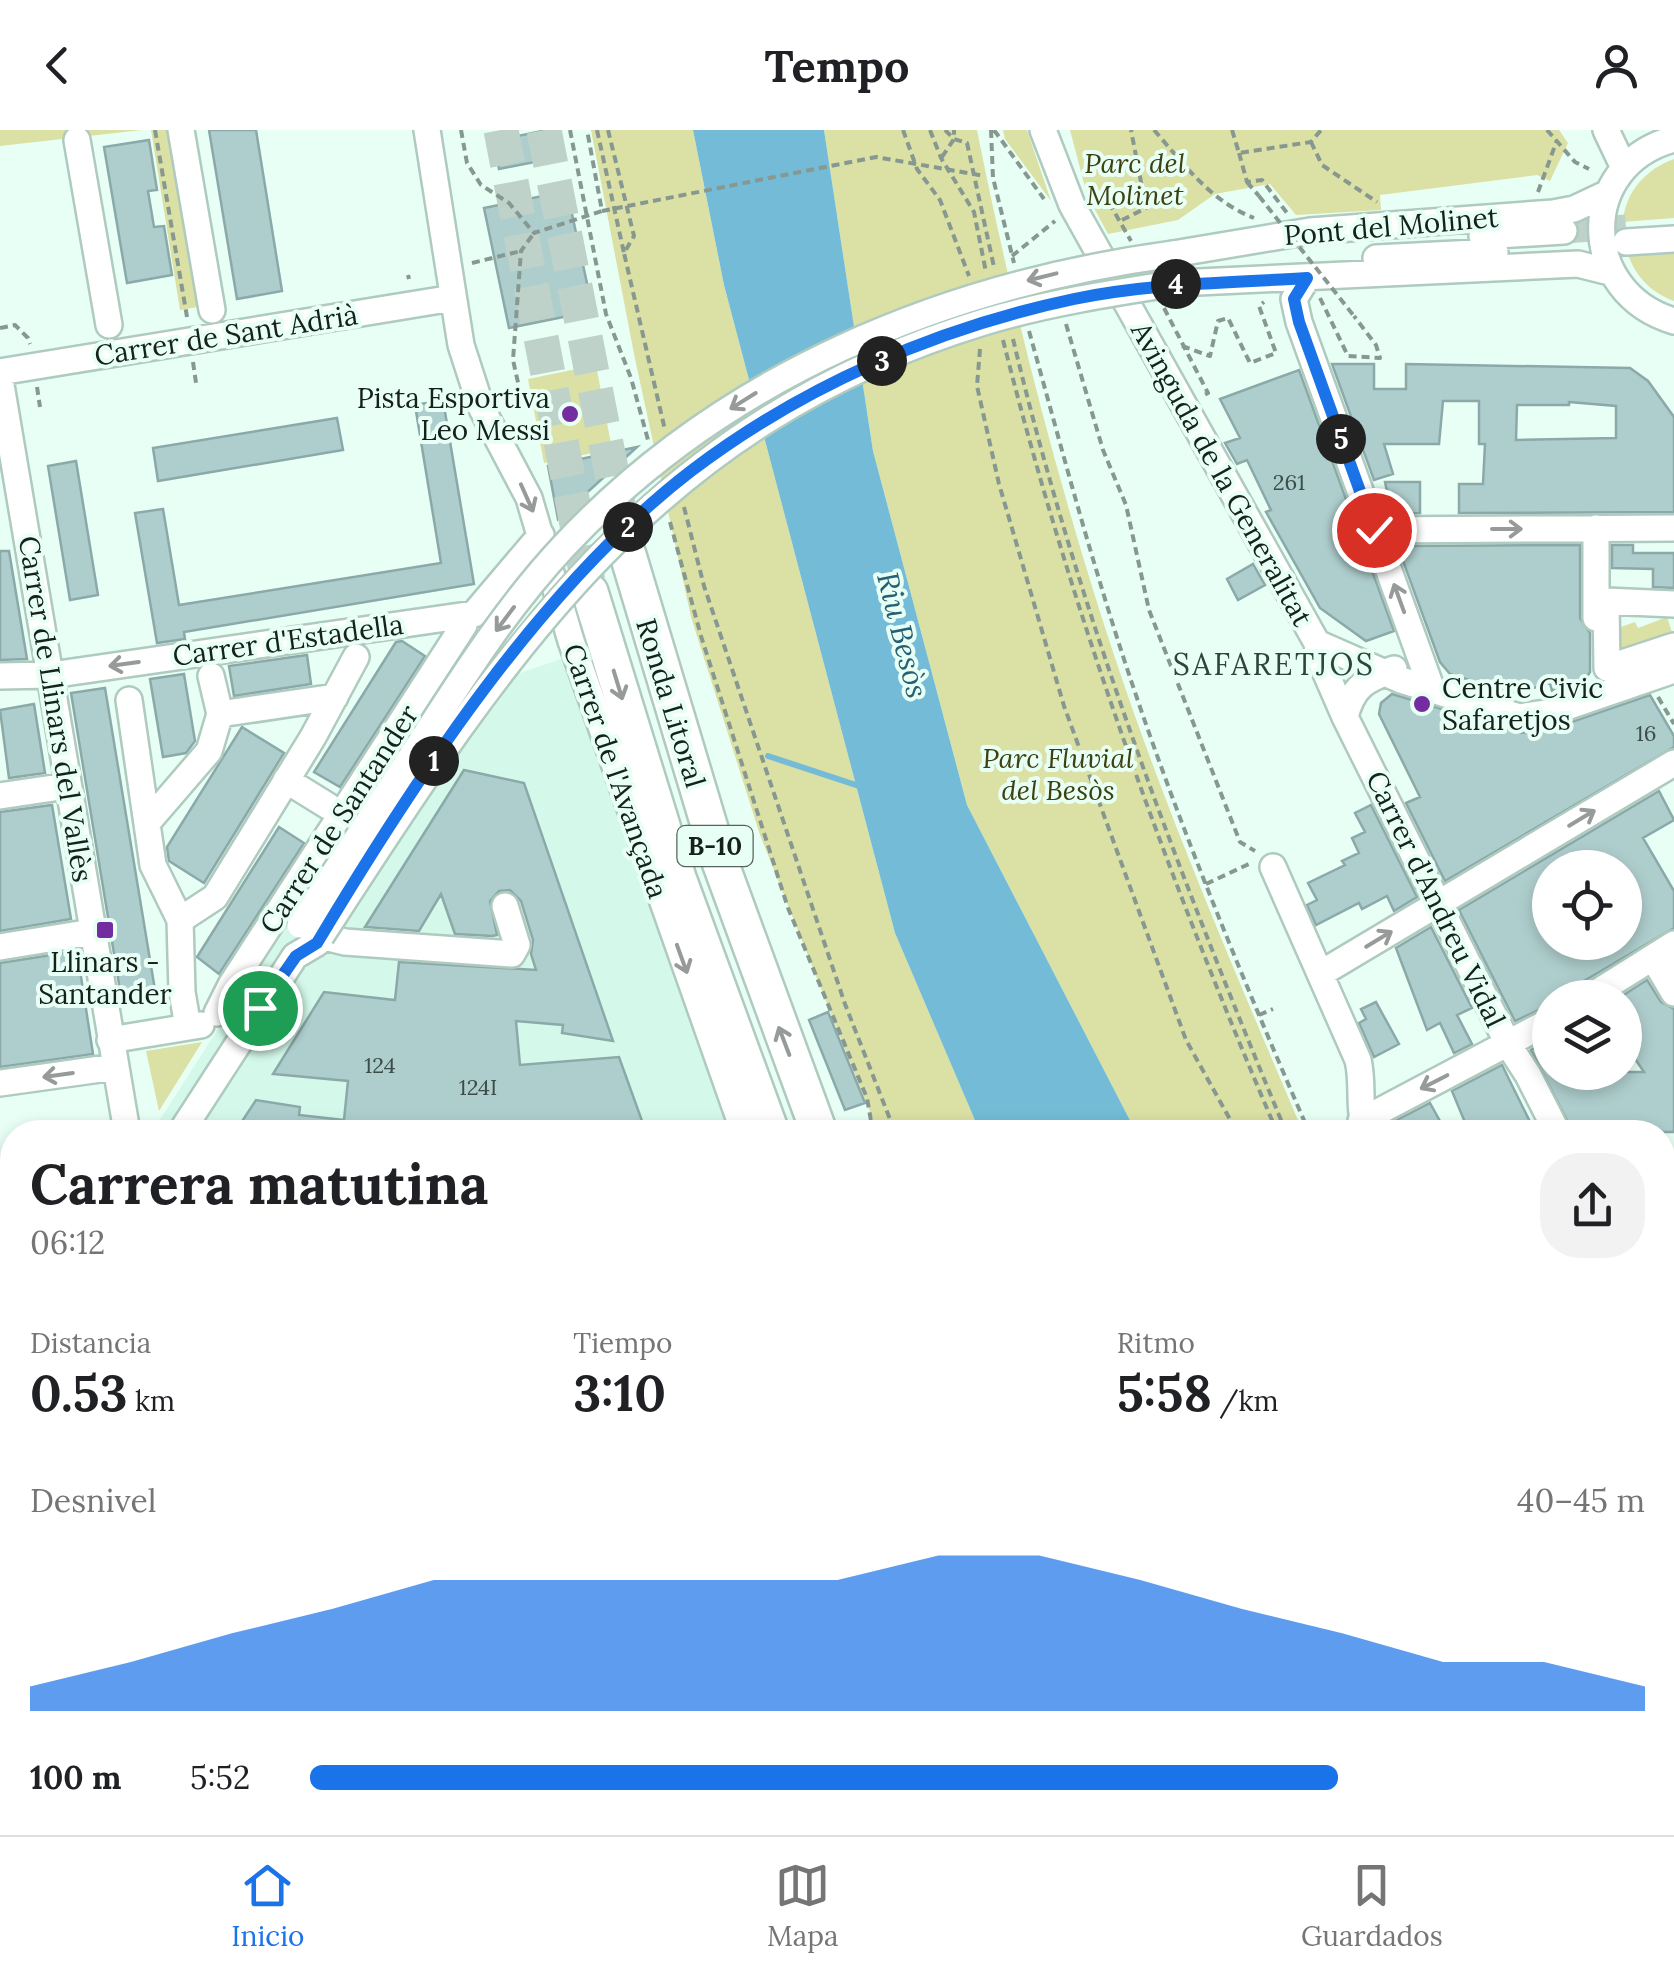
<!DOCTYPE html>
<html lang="es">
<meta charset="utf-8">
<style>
:root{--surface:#fff;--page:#f2f2f2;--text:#202124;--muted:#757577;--line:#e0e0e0;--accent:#1a73e8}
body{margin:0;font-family:Lora,serif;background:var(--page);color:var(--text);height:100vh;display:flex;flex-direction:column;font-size:38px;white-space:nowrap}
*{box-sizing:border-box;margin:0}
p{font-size:32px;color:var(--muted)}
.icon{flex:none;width:55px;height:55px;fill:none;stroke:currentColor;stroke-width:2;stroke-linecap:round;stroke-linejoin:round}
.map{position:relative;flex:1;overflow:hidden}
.panel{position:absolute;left:0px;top:990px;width:1675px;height:715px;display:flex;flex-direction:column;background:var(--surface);border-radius:40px 40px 0 0;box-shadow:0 5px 15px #0003}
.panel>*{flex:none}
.tools{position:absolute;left:1532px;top:720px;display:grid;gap:20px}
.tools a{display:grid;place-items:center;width:110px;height:110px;border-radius:50%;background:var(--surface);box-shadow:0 5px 15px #0003;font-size:50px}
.pin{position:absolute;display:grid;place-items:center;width:85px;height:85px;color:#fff;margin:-42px;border:5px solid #fff;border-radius:50%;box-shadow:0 2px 10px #0007}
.km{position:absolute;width:50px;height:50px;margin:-25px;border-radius:50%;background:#222;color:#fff;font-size:28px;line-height:50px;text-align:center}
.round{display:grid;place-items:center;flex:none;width:105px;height:105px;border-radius:40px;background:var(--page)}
.overview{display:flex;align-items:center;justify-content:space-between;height:170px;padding:0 30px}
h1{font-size:55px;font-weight:700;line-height:75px}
.figures{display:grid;grid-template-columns:repeat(3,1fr);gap:15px;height:170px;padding:10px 30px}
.figures div{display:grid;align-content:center}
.figures b{font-size:50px;font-weight:700}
.figures small{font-size:28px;font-weight:400}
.figures p{font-size:28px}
.chart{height:280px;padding:20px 30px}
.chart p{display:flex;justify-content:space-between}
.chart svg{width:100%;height:180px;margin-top:10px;fill:var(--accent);opacity:.7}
ul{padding:0 30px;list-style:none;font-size:32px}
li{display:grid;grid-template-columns:160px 120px 1fr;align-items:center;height:75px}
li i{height:25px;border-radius:12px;background:var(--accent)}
header{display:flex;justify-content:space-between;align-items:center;height:130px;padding:0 30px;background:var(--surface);font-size:45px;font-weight:700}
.menu{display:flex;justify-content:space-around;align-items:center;height:140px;border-top:2px solid var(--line);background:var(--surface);font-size:28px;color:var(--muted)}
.menu a{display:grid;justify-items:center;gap:5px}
.menu .current{color:var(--accent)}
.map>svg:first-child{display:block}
</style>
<header><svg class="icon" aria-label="back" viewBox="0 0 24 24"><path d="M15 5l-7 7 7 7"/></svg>Tempo<svg class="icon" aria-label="person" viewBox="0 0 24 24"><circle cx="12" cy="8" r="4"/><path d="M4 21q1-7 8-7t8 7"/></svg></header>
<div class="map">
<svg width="1674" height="1705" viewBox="0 0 1674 1705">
<rect width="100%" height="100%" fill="#e8fff5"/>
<path fill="#d4f9ea" d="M575 524 740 1002H152L425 576Z
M12 1220V1692H1051L1057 1705H0V1240Z"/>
<path fill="#dbe0a4" d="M0 0H142L0 16Z
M151 0H194L221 173 180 180Z
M591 0H693L724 155 895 803 980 1002H878L760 705 691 487 635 229Z
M824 0H977C1012 175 1057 352 1113 522 1167 685 1236 844 1303 1002H1136L967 675 873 321Z
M1003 0H1027L1051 71 1005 9Z
M1070 0H1559L1568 13 1550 51 1537 45 1380 65 1381 80 1296 85 1270 54 1215 64 1178 90 1108 104 1087 65Z
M1674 29V88L1623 92C1625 62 1646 39 1674 29Z
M1674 112V171C1649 162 1631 142 1626 116Z
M596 235 612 319 544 333 528 249Z
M1667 487 1674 508 1621 527 1612 500 1635 492 1638 498Z
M202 912 159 981 146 921Z
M1176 1693H1317L1325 1705H1183Z
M1448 1693H1626L1633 1705H1455Z"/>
<path fill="#73bbd6" d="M693 0H824L873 321 967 675 1136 1002H980L895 803 724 155Z
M1317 1693H1448L1455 1705H1325Z"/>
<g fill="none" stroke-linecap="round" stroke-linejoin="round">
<path stroke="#73bbd6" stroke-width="6" d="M768 626 862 657"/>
</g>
<path fill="#aececd" stroke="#8ba9a9" stroke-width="2.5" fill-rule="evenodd" d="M209 0H256L282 161 237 169Z
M547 0H555L560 27 499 39 494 11Z
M149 10 157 60 148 61 154 97 164 96 172 145 127 153 104 17Z
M567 61 593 181 509 198 484 78Z
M1332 234H1374V259H1406V234L1630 238 1648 251 1674 287V382L1459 383V354H1483L1485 314H1479V271H1443L1439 314H1384L1393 344 1374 350ZM1569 272 1616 276V308L1516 310 1517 275H1569Z
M1299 240 1394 501 1366 511 1320 478 1266 382 1271 380 1247 330 1237 334 1225 313 1240 308 1220 269Z
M443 270 474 454 184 502 185 509 157 513 135 383 163 379 179 475 441 433 415 275Z
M337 288 343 320 158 351 153 318Z
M637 317 558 389 548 336Z
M76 331 98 465 70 470 48 336Z
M1385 352H1420V383L1399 384V375H1390Z
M1580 415V488L1590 503V542L1584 551 1552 561 1550 553 1514 564 1450 544 1440 532 1399 420 1402 416Z
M1612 415H1633V423H1674V458L1653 457V439L1612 438Z
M0 421H9L27 529 0 530Z
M1253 434 1265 455 1238 470 1227 449Z
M402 511 425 526 340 657 314 642 396 512Z
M307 525 311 554 234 566 229 536Z
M184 544 195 611 186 623 163 627 150 549Z
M105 558 156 866 122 872 71 563Z
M1392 564 1521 603 1557 597 1650 565 1674 606V617L1445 751 1406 673 1420 667 1379 584 1381 573Z
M34 574 45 643 9 648 0 580Z
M242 597 284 623 204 753 169 731 167 717Z
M464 640 524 653 613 911 562 903 563 895 516 891 520 935 619 927 646 1002H235L256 970 300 977 299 985 344 990 348 951 273 944 324 862 395 870 399 832 536 840 531 824 533 810 521 771 510 760 499 761 490 771 497 805 492 806 455 804 441 764 419 801 365 797Z
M1659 661 1674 690 1643 708 1674 761V798L1579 854 1572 868H1550V875L1515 891 1459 780ZM1550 738H1625V774L1632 785 1625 789V812H1588L1569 825 1562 812H1550Z
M52 675 71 789 0 801V682Z
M1371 675 1417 767 1394 781 1387 766 1362 779 1359 773 1316 795 1307 775 1317 770 1308 753 1345 735 1342 731 1359 723 1352 708 1365 702 1355 683Z
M279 697 304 713 219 844 197 827Z
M1431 797 1472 878 1457 885 1472 914 1454 923 1440 893 1427 900 1396 818Z
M77 821 93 924 0 937V833Z
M1647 850 1661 872 1674 879V1002H1573L1531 920 1550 909V942H1644L1625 914V868H1619Z
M1376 872 1399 914 1374 927 1359 893 1366 889 1361 879Z
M828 882 865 973 845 980 809 890Z
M1502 935 1535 1002H1494L1491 997 1481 1002H1469L1452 961Z
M1430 973 1446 1002H1394L1397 990Z"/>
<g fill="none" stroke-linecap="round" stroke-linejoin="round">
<path stroke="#bed2ca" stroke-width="25" stroke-dasharray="25 12" stroke-linecap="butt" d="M1564 101 1626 97"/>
<path stroke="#bed2ca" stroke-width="35" stroke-dasharray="35 18" stroke-linecap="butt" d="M501 0 590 462
M544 0 628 425"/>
<defs>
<path id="minor" d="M181 0 212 180
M427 0 461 215 481 277 529 368 571 511 744 1002
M1043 0 1072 75 1317 513 1401 550 1519 587 1552 582 1674 540
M1606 0 1624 38
M1674 9C1576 35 1579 163 1674 191
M77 10 109 195
M1482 106 1564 101
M1626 112 1674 109
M1173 124 1310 101 1553 83 1574 79 1608 63
M1376 128 1495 122
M1307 148 1294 169 1299 192 1432 560
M1177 153 1578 134 1610 142
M0 242 453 168
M0 249 127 1002
M1596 398V488
M1374 400 1674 398
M1674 474 1606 471 1607 538 1674 516
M1317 513 1318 525 1345 587 1508 914 1528 945 1557 1002
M0 546 51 545 474 484 541 405
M129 570 153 735 180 790 182 862 188 897
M220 584 335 567
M1345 587C1353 556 1365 550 1394 539
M286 650 328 676
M0 666 67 656
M147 693 209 621 220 584 211 546
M1273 737 1358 930C1364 954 1357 981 1367 1002
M180 790 215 767 313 607 356 527
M0 817 92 802
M1674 843 1666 831 1658 836 1674 863
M1320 844 1674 633
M1588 868 1674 814
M217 883 231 855 464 495
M110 910 201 895
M0 953 115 937
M1361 991 1550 891
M181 1002 295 826 317 813 321 806 345 812 512 824 517 815 505 776
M1662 1095 1674 1087
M1662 1171 1674 1182
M0 1291 12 1271
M0 1339 8 1345 12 1358
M1662 1493 1674 1501
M0 1499 12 1507
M295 1692 314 1705
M766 1692 785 1705
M1033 1692 1038 1705"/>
<path id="highway" d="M628 425 720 732 819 1002
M590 462 678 748 771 1002
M1083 1692 1089 1705
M1133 1692 1139 1705"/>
</defs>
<use href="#minor" stroke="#afcabe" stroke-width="30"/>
<use href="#highway" stroke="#afcabe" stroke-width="40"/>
<path stroke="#879891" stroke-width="4" stroke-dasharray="8 5" stroke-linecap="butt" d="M155 0 187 187
M461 0 467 33 481 55 509 73 534 103 602 81 587 0
M570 0 606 184 631 248 648 310
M597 0 624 123
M608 0 634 106 624 123 665 300
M903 0 917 39 940 70 969 146
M930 0 941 28 974 82 986 142
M945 0 954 9 967 13 994 137
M991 0 993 48 1014 133
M994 0 1044 69
M1154 0C1184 34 1210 71 1254 88
M1232 0 1239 23 1311 12 1321 0
M1547 0 1575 32 1589 39
M1311 12 1322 35 1377 72
M1239 23 1247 52 1262 50 1287 83
M942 27 954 9V0
M1247 52 1259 66
M1538 62 1557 10
M1090 66 1100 61 1104 64 1131 111
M1122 90 1146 78 1131 0
M1012 126 1055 91
M472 133 521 121
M408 145 409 149
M1320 168 1348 226 1380 228 1376 215 1354 186
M1164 178 1208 263 1204 265
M1066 194 1103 320 1126 375 1149 480 1240 712 1255 721
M0 198 15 195 28 208 30 214
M1029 201C1052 283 1074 367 1099 449 1155 638 1231 822 1309 1002
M1013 209C1078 482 1179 744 1286 1002
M1003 210C1071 481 1167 745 1277 1002
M1182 216 1210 226 1218 191 1228 188 1250 233 1276 223 1259 176 1264 172
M980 219 977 256 999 354 1064 576 1186 910 1237 1002
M193 232 196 253
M37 257 40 277
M503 271 519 257 513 230 521 121 534 103
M684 377 704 456 845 874 895 1002
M670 392 701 506 788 778 867 968 873 1002
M1658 567 1674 594
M1206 754 1251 733
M1259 885 1273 879
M1187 1692 1194 1705
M1565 1692 1572 1705
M1598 1692 1606 1705
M1609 1692 1617 1705
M1634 1692 1642 1705"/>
<use href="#minor" stroke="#fff" stroke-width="25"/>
<use href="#highway" stroke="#fff" stroke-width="35"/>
<defs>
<path id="minor-bridge" d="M300 795C339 736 378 677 417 618 462 548 507 477 564 416 724 245 944 155 1173 124
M321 806C501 528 648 294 984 192 1047 173 1112 163 1177 153"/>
</defs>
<use href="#minor-bridge" stroke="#afcabe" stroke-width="30" stroke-linecap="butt"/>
<path stroke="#879891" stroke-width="4" stroke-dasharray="8 5" stroke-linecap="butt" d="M1259 66 1354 186
M602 81 876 27 985 46"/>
<use href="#minor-bridge" stroke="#fff" stroke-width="25"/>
</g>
<defs><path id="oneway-shaft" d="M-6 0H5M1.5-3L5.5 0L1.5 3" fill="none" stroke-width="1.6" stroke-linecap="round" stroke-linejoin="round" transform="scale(2.5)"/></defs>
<g stroke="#969b99">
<use href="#oneway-shaft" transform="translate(1042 147) rotate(166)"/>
<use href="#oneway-shaft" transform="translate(743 271) rotate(148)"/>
<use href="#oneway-shaft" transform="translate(527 368) rotate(66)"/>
<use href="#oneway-shaft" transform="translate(1507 399)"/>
<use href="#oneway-shaft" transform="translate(1399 468) rotate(-110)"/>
<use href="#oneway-shaft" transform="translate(505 489) rotate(127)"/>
<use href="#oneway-shaft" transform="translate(124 534) rotate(172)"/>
<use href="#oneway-shaft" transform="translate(618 555) rotate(73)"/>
<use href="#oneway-shaft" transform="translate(1582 688) rotate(-31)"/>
<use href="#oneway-shaft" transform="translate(1379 809) rotate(-31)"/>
<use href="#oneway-shaft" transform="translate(682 829) rotate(70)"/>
<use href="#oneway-shaft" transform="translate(784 911) rotate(-111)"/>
<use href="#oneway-shaft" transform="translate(58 945) rotate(172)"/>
<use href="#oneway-shaft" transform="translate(1434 952) rotate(153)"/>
</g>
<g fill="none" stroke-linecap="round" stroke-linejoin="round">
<defs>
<path id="route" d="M260 878 296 826 317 813C414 651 540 457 691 341 803 256 936 198 1074 169 1151 153 1229 153 1307 148L1294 169 1299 192 1374 400"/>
</defs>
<use href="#route" stroke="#fff" stroke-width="20"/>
<use href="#route" stroke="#1a73e8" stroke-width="12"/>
</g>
<g fill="#742da0" stroke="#e8fff5" stroke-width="4">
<circle cx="570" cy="284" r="10"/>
<circle cx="1422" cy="574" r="10"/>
<rect x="95" y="790" width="20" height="20" rx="5"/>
</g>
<g text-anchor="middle" stroke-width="8" stroke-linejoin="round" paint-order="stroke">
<g font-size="22" fill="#3c4c48">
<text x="1289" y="360">261</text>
<text x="1646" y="611">16</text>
<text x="380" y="943">124</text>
<text x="478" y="965">124I</text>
</g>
<rect fill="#e8fff5" stroke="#55635d" stroke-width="2.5" x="677.5" y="696" width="75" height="40" rx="8"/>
<g font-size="25" font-weight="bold" fill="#16201c">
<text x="715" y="725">B-10</text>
</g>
<g font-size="28" font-style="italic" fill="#3e4011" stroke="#e8fff5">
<text x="1135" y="43">Parc del<tspan x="1135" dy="32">Molinet</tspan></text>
<text x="1058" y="638">Parc Fluvial<tspan x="1058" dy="32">del Besòs</tspan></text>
</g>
<g font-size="28" fill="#16201c" stroke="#e8fff5">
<text transform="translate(1391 96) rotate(-5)" y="10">Pont del Molinet</text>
<text transform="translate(226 205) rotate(-9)" y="10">Carrer de Sant Adrià</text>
<text transform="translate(1222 344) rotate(61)" y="10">Avinguda de la Generalitat</text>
<text transform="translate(288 510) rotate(-8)" y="10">Carrer d'Estadella</text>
<text transform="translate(671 573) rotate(73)" y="10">Ronda Litoral</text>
<text transform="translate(56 579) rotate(81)" y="10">Carrer de Llinars del Vallès</text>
<text transform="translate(616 641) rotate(71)" y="10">Carrer de l'Avançada</text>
<text transform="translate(339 689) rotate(-57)" y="10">Carrer de Santander</text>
<text transform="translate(1436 769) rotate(64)" y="10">Carrer d'Andreu Vidal</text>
</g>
<g font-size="28" fill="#16201c" stroke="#e8fff5" text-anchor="end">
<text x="550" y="278">Pista Esportiva<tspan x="550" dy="32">Leo Messi</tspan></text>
<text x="1442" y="568" text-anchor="start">Centre Civic<tspan x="1442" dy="32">Safaretjos</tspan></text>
<text x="105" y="842" text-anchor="middle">Llinars -<tspan x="105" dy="32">Santander</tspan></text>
</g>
<g font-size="30" font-style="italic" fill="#276074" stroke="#e8fff5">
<text transform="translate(902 505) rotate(76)" y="10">Riu Besòs</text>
</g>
<g font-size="30" letter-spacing="2.5" fill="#2e453c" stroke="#e8fff5">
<text x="1274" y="545">SAFARETJOS</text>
</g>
</g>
</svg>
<div class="tools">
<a><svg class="icon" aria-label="locate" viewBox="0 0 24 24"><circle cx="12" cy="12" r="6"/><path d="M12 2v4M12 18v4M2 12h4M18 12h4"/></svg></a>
<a><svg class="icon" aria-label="layers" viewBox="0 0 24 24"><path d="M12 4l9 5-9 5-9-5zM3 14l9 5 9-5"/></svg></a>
</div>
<div class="pin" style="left:260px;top:878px;background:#1e9e55"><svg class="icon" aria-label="arrive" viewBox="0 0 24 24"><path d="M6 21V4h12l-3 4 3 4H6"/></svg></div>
<div class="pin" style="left:1374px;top:400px;background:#d93025"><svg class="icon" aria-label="check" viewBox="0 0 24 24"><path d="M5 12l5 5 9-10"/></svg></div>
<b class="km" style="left:434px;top:631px">1</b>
<b class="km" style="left:628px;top:397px">2</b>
<b class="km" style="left:882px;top:231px">3</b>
<b class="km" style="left:1176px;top:154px">4</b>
<b class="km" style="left:1341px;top:309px">5</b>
<section class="panel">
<div class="overview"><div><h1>Carrera matutina</h1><p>06:12</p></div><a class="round"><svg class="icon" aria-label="share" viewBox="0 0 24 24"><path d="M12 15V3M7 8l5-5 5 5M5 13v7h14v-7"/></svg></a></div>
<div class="figures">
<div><p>Distancia</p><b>0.53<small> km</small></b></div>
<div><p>Tiempo</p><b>3:10</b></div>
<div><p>Ritmo</p><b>5:58<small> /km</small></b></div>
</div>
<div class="chart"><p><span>Desnivel</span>40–45 m</p>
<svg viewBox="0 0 160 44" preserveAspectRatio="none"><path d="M0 44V38L10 32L20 25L30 19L40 12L50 12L60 12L70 12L80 12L90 6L100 6L110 12L120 19L130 25L140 32L150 32L160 38V44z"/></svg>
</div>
<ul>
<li><b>100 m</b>5:52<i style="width:77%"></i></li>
</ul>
</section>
</div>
<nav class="menu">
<a class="current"><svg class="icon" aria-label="home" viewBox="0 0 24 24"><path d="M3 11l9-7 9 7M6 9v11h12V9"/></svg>Inicio</a>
<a><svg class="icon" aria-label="map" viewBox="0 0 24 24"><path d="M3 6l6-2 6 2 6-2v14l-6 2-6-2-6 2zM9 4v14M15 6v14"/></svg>Mapa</a>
<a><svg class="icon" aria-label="saved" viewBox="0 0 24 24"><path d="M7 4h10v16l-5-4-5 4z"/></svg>Guardados</a>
</nav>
